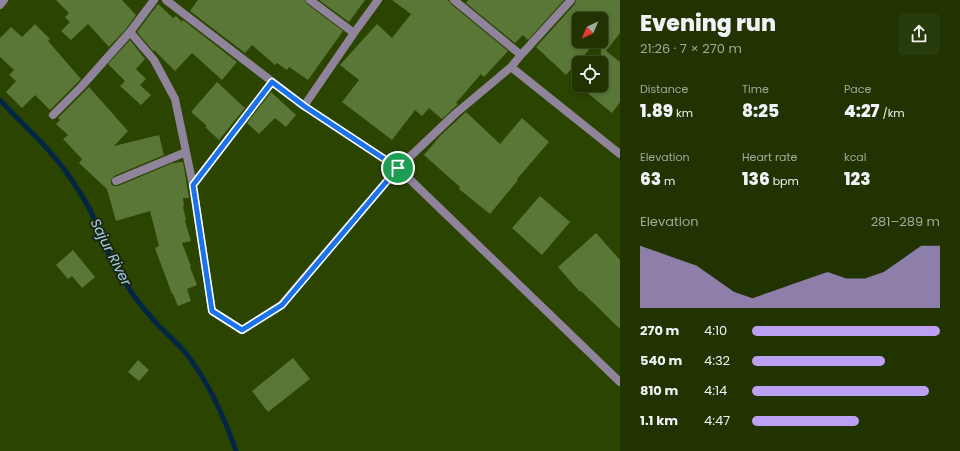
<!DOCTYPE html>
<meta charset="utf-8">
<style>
:root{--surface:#203300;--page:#283b0a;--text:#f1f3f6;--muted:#a2aa99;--line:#3d4e22;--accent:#bca0f2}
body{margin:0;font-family:Poppins,sans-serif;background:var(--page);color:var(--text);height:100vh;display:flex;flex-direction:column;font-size:15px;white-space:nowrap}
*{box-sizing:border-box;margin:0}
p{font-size:13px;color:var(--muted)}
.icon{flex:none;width:22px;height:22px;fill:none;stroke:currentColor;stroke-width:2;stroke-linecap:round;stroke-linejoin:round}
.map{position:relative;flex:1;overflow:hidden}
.sheet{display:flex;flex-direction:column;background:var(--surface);width:340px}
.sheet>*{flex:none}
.needle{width:26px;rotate:224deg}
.tools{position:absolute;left:572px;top:12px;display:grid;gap:8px}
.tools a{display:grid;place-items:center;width:36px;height:36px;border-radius:6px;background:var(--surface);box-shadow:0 2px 6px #0003,0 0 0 1px var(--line);font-size:20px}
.pin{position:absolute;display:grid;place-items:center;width:34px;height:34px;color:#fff;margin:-17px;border:2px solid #fff;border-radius:50%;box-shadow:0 1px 4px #0007}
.round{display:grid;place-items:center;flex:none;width:42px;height:42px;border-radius:6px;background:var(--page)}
.summary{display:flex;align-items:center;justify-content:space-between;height:68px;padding:0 20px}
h1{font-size:22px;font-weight:800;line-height:30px}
.stats{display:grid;grid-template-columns:repeat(3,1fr);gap:6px;height:68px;padding:4px 20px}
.stats div{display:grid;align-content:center}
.stats b{font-size:17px;font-weight:800}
.stats small{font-size:11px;font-weight:400}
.stats p{font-size:11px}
.chart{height:112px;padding:8px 20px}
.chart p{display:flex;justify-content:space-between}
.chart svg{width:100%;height:72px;margin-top:4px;fill:var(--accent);opacity:.7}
ul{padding:0 20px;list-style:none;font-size:13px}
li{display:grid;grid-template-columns:64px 48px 1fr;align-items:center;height:30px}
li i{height:10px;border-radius:5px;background:var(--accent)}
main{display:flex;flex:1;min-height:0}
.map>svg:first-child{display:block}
</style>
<main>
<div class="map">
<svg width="620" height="451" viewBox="0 0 620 451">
<rect width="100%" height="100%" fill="#2b4400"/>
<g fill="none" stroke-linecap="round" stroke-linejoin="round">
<path stroke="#032645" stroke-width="5" d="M0 100C24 126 51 149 71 179 80 192 89 206 95 221 99 229 101 238 105 246 113 263 122 278 132 293 140 305 150 316 159 326 168 335 177 343 185 352 208 381 224 416 236 451"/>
</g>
<path fill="#5a7738" d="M56 0H122L136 15 126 29 109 47 88 24 71 40 61 31 70 22 65 17 69 13Z
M198 0H305L307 4 343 31 308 80 289 67 287 70 277 63 275 65 252 45 245 53 190 11Z
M319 0H365L349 22Z
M392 0H448L451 4 508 51 484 77 481 74 456 103 458 104 442 119 429 108 422 116 415 110 392 140 342 102 359 80 340 65 377 24 392 38 411 14Z
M468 0H564L528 40 523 35 515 43 466 3Z
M576 0H620V33L606 51 620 62V102L612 113 578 85H601V19H579V41H597L566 75 536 47 575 4Z
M158 4 173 18 176 16 182 22 183 20 237 62 222 80 192 53 175 71 154 50 153 51 137 32Z
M35 24 50 39 48 41 81 79 50 110 35 95 22 108 6 92 16 81 9 75 14 70 0 57V38L11 27 22 37Z
M130 40 145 59 136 69 146 79 140 85 151 95 141 105 120 86 125 81 108 64Z
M217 82 245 108 219 140 205 127 207 126 191 112Z
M89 87 128 131 114 146 159 135 164 155 114 176 111 180V183L112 185 115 186H118L173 163 183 162 189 198H183L184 206 183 207 186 220 185 221 191 241 182 243 191 266 190 267 197 285 187 289 191 301 178 306 173 294H172L155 248 159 246 150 211 116 221 107 189 79 163 82 159 63 139 68 135 56 124 60 120 58 118Z
M271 92 296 115 286 127 275 118 259 134 247 123Z
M466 112 500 144 522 118 549 142 517 179 518 180 490 214 459 189 460 187 424 155 440 136Z
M540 196 570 222 542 255 512 228Z
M596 233 620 260V329L581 291 580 292 558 267Z
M73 250 95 277 82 288 72 276 68 279 56 265Z
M293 358 310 379 268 412 252 391Z
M138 360 149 370 139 381 128 372Z"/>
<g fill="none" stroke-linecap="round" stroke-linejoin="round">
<path stroke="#90849c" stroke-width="8" d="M310 0 354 33
M454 0 521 55
M0 5 4 0
M130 32 154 60 175 99 193 185 212 311 242 330 281 305 398 168 455 114 511 67 521 55 571 0
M511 67 620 154
M304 106 354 33 378 0
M53 115 81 87 130 32 154 0
M116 181 186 152
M193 185 272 82"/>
<path stroke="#90849c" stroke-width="8" d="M166 0 304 106 398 168 620 382"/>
</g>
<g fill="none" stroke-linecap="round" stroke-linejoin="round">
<defs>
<path id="route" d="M272 82 304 106 398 168 282 305 242 330 212 311 193 185Z"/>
</defs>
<use href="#route" stroke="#fff" stroke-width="8"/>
<use href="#route" stroke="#1a73e8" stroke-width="5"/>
</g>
<g text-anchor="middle" stroke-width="4" stroke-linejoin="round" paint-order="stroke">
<g font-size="14" font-style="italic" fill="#a5ccf3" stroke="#1b270c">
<text transform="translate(111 252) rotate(63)" y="5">Sajur River</text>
</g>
</g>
</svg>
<div class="tools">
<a><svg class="needle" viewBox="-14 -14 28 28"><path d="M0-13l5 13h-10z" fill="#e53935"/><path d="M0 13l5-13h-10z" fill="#a2aa99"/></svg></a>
<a><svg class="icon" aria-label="locate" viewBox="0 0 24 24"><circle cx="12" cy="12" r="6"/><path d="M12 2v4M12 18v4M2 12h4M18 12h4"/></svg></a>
</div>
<div class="pin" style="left:398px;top:168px;background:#1e9e55"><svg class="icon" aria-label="arrive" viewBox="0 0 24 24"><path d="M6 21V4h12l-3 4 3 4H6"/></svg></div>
</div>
<section class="sheet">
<div class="summary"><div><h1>Evening run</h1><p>21:26 · 7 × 270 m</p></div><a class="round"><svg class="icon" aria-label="share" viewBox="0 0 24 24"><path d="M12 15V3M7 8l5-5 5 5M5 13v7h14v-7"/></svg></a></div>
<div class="stats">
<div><p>Distance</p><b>1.89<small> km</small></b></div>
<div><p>Time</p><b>8:25</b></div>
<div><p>Pace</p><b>4:27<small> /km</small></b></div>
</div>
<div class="stats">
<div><p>Elevation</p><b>63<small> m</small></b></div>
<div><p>Heart rate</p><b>136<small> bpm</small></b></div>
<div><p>kcal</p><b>123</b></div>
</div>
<div class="chart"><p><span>Elevation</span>281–289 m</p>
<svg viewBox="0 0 160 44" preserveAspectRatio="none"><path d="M0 44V6L10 10L20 14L30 18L40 26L50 34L60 38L70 34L80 30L90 26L100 22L110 26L120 26L130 22L140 14L150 6L160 6V44z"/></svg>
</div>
<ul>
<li><b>270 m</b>4:10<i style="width:100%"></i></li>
<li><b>540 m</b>4:32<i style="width:71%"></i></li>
<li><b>810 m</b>4:14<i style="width:94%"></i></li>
<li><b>1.1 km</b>4:47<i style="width:57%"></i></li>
</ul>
</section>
</main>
